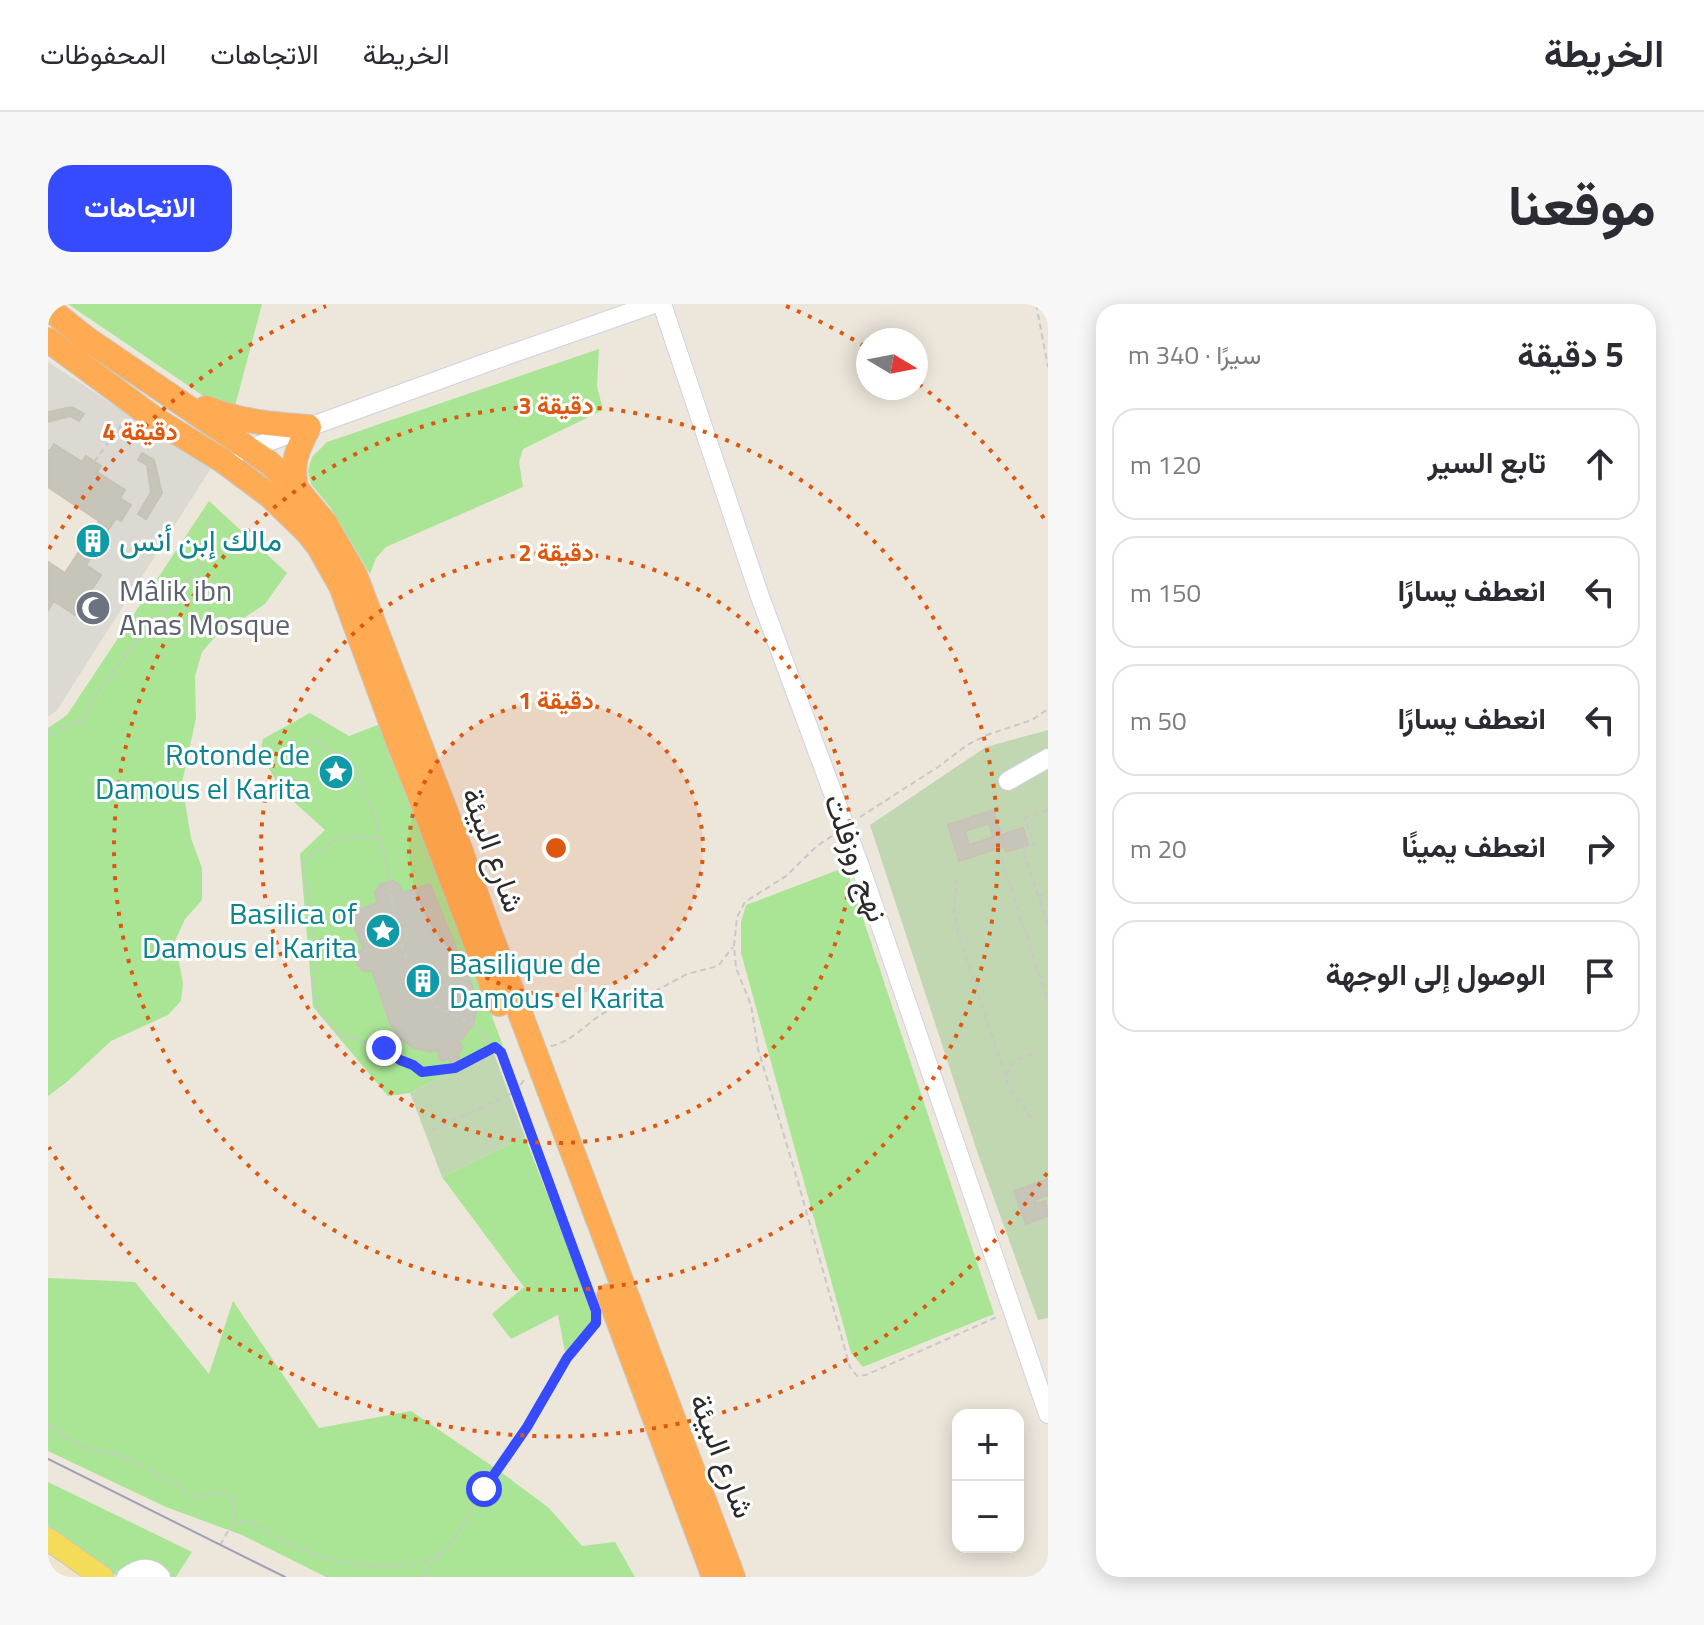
<!DOCTYPE html>
<html lang="ar">
<head>
<meta charset="utf-8">
<style>
  body { margin:0; font-family:"Titillium Web",Vazirmatn,sans-serif; background:#f7f7f7; color:#2b2b33; direction:rtl }
  .controls { position:absolute; right:24px; bottom:24px; display:grid; overflow:hidden; border-radius:16px; box-shadow:0 4px 20px #0003 }
  .controls button { width:72px; height:72px; display:grid; place-items:center; padding:0; border:0; border-bottom:2px solid #e1e1e2; background:#fff; color:#2b2b33; font:40px sans-serif }
  .compass { position:absolute; left:808px; top:24px; width:72px; height:72px; border-radius:50%; background:#fff; box-shadow:0 4px 20px #0003; rotate:100deg }
  .stop { position:absolute; width:24px; height:24px; margin:-18px; border:6px solid #364bfe; border-radius:50%; background:#fff }
  .stop.end { background:#364bfe; border-color:#fff; box-shadow:0 2px 8px #0008 }
  .list { margin:0; padding:0; list-style:none }
  h2 { display:flex; justify-content:space-between; align-items:center; height:104px; margin:0; padding:0 32px; font-size:34px }
  h2 small { font-size:26px; font-weight:400; color:#7c7c81 }
  .list li { display:grid; grid-template-columns:52px 1fr auto; gap:24px; align-items:center; box-sizing:border-box; height:112px; margin:0 16px 16px; padding:0 16px; border:2px solid #e1e1e2; border-radius:24px }
  .list b { display:block; font-size:30px; white-space:nowrap }
  .list em { font-size:26px; font-style:normal; color:#7c7c81 }
  .icon { flex:none; width:44px; height:44px; fill:none; stroke:currentColor; stroke-width:2; stroke-linecap:round; stroke-linejoin:round }
  .map { position:relative; flex:none; width:1000px; height:1273px; overflow:hidden; direction:ltr; border-radius:24px }
  header { display:flex; align-items:center; gap:48px; box-sizing:border-box; height:112px; padding:0 40px; background:#fff; border-bottom:2px solid #e1e1e2 }
  header strong { font-size:38px }
  nav { display:flex; gap:44px; margin-inline-start:auto; font-size:28px }
  .intro { display:flex; align-items:center; justify-content:space-between; box-sizing:border-box; height:192px; padding:0 48px }
  h1 { margin:0; font-size:56px }
  .button { padding:20px 36px; border-radius:24px; background:#364bfe; color:#fff; font-size:28px; font-weight:700 }
  main { display:flex; gap:48px; padding:0 48px }
  aside { flex:1; background:#fff; border-radius:24px; box-shadow:0 4px 20px #0003 }
  .map>svg:first-child { display:block }
</style>
</head>
<body>
<header>
<strong>الخريطة</strong>
<nav><a>الخريطة</a><a>الاتجاهات</a><a>المحفوظات</a></nav>
</header>
<div class="intro"><h1>موقعنا</h1><a class="button">الاتجاهات</a></div>
<main>
<aside>
<h2>5 دقيقة<small>سيرًا · 340 m</small></h2>
<ul class="list">
<li><svg class="icon" aria-label="ahead" viewBox="0 0 24 24"><path d="M12 20V5M6 11l6-6 6 6"/></svg><div><b>تابع السير</b></div><em>120 m</em></li>
<li><svg class="icon" aria-label="left" viewBox="0 0 24 24"><path d="M17 20v-9H6M10 6l-5 5 5 5"/></svg><div><b>انعطف يسارًا</b></div><em>150 m</em></li>
<li><svg class="icon" aria-label="left" viewBox="0 0 24 24"><path d="M17 20v-9H6M10 6l-5 5 5 5"/></svg><div><b>انعطف يسارًا</b></div><em>50 m</em></li>
<li><svg class="icon" aria-label="right" viewBox="0 0 24 24"><path d="M7 20v-9h11M14 6l5 5-5 5"/></svg><div><b>انعطف يمينًا</b></div><em>20 m</em></li>
<li><svg class="icon" aria-label="arrive" viewBox="0 0 24 24"><path d="M6 21V4h12l-3 4 3 4H6"/></svg><div><b>الوصول إلى الوجهة</b></div></li>
</ul>
</aside>
<div class="map">
<svg width="1000" height="1273" viewBox="0 0 1000 1273">
  <rect width="100%" height="100%" fill="#ece6db"/>
  <path fill="#eee5ca" d="M 0,1249 L 34,1273 L 0,1273 Z"/>
  <path fill="#aae596" d="M 20,0 L 214,0 L 186,106 L 157,93 Z
    M 551,45 L 549,82 L 555,106 L 475,145 L 471,158 L 475,183 L 338,243 L 328,254 L 322,270 L 282,203 L 263,180 L 260,167 L 264,153 L 279,138 Z
    M 161,197 L 239,269 L 217,300 L 168,332 L 154,348 L 147,372 L 148,414 L 134,479 L 143,534 L 154,564 L 154,596 L 137,615 L 127,637 L 135,680 L 133,697 L 120,711 L 63,737 L 20,777 L 0,792 L 0,424 L 19,411 Z
    M 262,409 L 301,432 L 335,419 L 455,742 L 362,789 L 340,792 L 265,703 L 252,550 L 277,526 L 234,487 L 212,449 L 215,435 Z
    M 798,563 L 946,1010 L 815,1063 L 803,1049 L 693,649 L 693,618 L 698,601 Z
    M 477,833 L 547,1013 L 518,1053 L 510,1011 L 463,1035 L 444,1010 L 476,983 L 394,873 Z
    M 0,974 L 87,978 L 161,1070 L 185,997 L 271,1124 L 363,1107 L 450,1166 L 501,1204 L 534,1242 L 567,1238 L 587,1273 L 278,1273 L 194,1231 L 118,1203 L 0,1147 Z
    M 0,1178 L 144,1248 L 128,1273 L 70,1273 L 0,1222 Z"/>
  <path fill="#c1d7b2" d="M 1000,426 L 1000,1014 L 990,1016 L 931,853 L 822,521 L 938,443 Z
    M 445,747 L 477,833 L 394,873 L 362,789 Z"/>
  <path fill="#dcd9d2" d="M 0,58 L 163,164 L 9,406 L 0,413 L 0,306 L 6,297 L 27,311 L 53,271 L 38,261 L 68,214 L 73,217 L 83,201 L 72,194 L 76,186 L 49,168 L 38,153 L 34,158 L 7,140 L 2,147 L 0,146 Z"/>
  <path fill="#c7c4ba" stroke="#c8c2b5" stroke-width="2" fill-rule="evenodd" d="M 24,103 L 36,110 L 31,117 L 22,112 L 0,118 L 0,108 Z
    M 6,140 L 34,158 L 38,152 L 53,162 L 49,168 L 77,186 L 72,194 L 83,201 L 73,217 L 68,214 L 38,261 L 53,271 L 27,311 L 6,297 L 0,306 L 0,258 L 17,269 L 51,217 L 0,183 L 0,146 L 2,147 Z
    M 94,149 L 106,156 L 114,189 L 98,215 L 90,210 L 103,188 L 99,161 L 90,156 Z
    M 945,506 L 957,542 L 911,557 L 900,521 ZM 941,519 L 945,533 L 921,541 L 917,527 Z
    M 975,524 L 980,541 L 958,548 L 953,531 Z
    M 346,577 L 351,581 L 355,589 L 382,580 L 426,687 L 429,704 L 425,721 L 414,735 L 410,737 L 415,743 L 410,750 L 412,756 L 408,760 L 405,760 L 400,754 L 396,757 L 391,755 L 390,748 L 393,745 L 383,748 L 366,744 L 351,734 L 342,719 L 324,667 L 315,667 L 309,660 L 309,650 L 315,644 L 301,610 L 329,599 L 327,588 L 333,580 Z
    M 1000,875 L 1000,893 L 999,891 L 987,896 L 988,900 L 997,897 L 1000,912 L 978,920 L 966,887 Z"/>
  <g fill="none" stroke-linecap="round" stroke-linejoin="round">
    <defs>
      <path id="minor" d="M 614,0 L 711,290 L 813,565 L 1000,1110
        M 195,147 L 443,57 L 606,0
        M 960,477 L 1000,454
        M 78,1273 C 90,1264 102,1261 113,1273"/>
      <path id="major" d="M 0,1235 L 54,1273"/>
      <path id="highway" d="M 0,4 L 39,35 L 220,158 L 248,184 L 277,219 L 307,271 L 412,545 L 443,632 L 685,1273
        M 0,36 L 107,115 L 175,157 L 222,192 L 259,228 L 271,243 L 293,282 L 351,440 L 372,492 L 451,700
        M 158,104 C 193,118 224,120 261,123 C 249,146 243,158 248,184
        M 561,992 L 666,1273"/>
    </defs>
    <use href="#minor" stroke="#d0d2e3" stroke-width="20"/>
    <use href="#major" stroke="#c8c8c8" stroke-width="24"/>
    <use href="#highway" stroke="#c8c8c8" stroke-width="26"/>
    <path stroke="#c8c8c8" stroke-width="2" stroke-dasharray="6 4" stroke-linecap="butt" d="M 988,0 L 1000,63
      M 46,158 L 76,117
      M 0,429 L 33,416 L 50,388 L 68,364 L 158,254 L 163,243 L 159,213
      M 259,439 C 270,433 281,445 289,451 L 299,450 L 303,460
      M 271,465 L 304,461 L 309,468 L 327,515 L 337,552 L 350,630 L 358,653 L 388,702 L 429,722 L 440,738 L 453,748 L 467,788 L 384,826
      M 1000,506 L 977,514 L 986,541 L 974,544 L 1000,621
      M 812,513 L 890,463 L 919,441 L 939,431 L 984,416 L 1000,405
      M 330,532 C 320,537 316,532 305,532 C 289,532 264,549 254,560 L 263,606 L 261,615 L 271,646 L 270,656 L 264,677 L 268,698 L 273,710 L 291,730 L 336,744 L 352,756 L 365,761 L 374,768 L 407,764 L 446,744
      M 784,532 L 769,542 L 738,572 L 697,598 L 689,613 L 686,642 L 688,664 L 703,701 L 710,745 L 750,878 L 802,1063 L 809,1072 L 818,1071 L 949,1013
      M 950,545 L 1000,697
      M 909,574 L 906,608 L 911,632 L 961,783 L 986,818
      M 990,592 L 1000,589
      M 503,742 C 522,738 535,723 551,712 C 564,703 576,701 589,690 L 600,691 L 639,670 L 670,662 L 685,643
      M 959,772 C 963,754 975,753 990,749
      M 476,776 L 467,788 L 542,990
      M 0,1121 L 21,1136 L 51,1147 L 79,1153 L 146,1192 L 179,1188 L 187,1197 L 187,1219
      M 172,1241 C 179,1230 183,1217 198,1218 C 210,1218 221,1229 231,1235 C 269,1256 327,1269 370,1259 C 378,1257 385,1253 393,1249
      M 373,1273 L 408,1232 L 436,1185 L 479,1123 L 519,1054 L 548,1019 L 548,1011"/>
    <use href="#minor" stroke="#fff" stroke-width="18"/>
    <use href="#major" stroke="#f4dc58" stroke-width="22"/>
    <use href="#highway" stroke="#ffab53" stroke-width="24"/>
    <path stroke="#9e9fb5" stroke-width="2" d="M 0,1155 L 237,1273"/>
  </g>
  <g fill="none" stroke-linecap="round" stroke-linejoin="round">
    <path stroke="#364bfe" stroke-width="10" d="M 336,744 L 352,756 L 365,761 L 374,768 L 407,764 L 447,743 L 453,748 L 548,1007 L 548,1019 L 519,1054 L 479,1123 L 436,1185"/>
  </g>
  <circle cx="508" cy="544" r="147" fill="#de570e" fill-opacity=".12"/>
  <g fill="none" stroke="#de570e" stroke-width="4" stroke-dasharray="4 8">
    <circle cx="508" cy="544" r="147"/>
    <circle cx="508" cy="544" r="295"/>
    <circle cx="508" cy="544" r="442"/>
    <path d="M999 869A589 589 0 0 1 1 843M1 245A589 589 0 0 1 278 2M738 2A589 589 0 0 1 816 42M871 80A589 589 0 0 1 999 219"/>
  </g>
  <defs>
    <symbol id="building-disc" viewBox="-11 -11 22 22"><circle r="9.5" fill="#0f9aa8" stroke="#fff"/><path d="M-4-6H4V6H1V3H-1V6H-4ZM-2.5-4.3h1.7v1.8h-1.7ZM.8-4.3h1.7v1.8H.8ZM-2.5-1h1.7V.8h-1.7ZM.8-1h1.7V.8H.8Z" fill="#fff"/></symbol>
    <symbol id="mosque-disc" viewBox="-11 -11 22 22"><circle r="9.5" fill="#6b7280" stroke="#fff"/><path d="M3.5-4.9A6 6 0 1 0 3.5 4.9A5 5 0 1 1 3.5-4.9Z" fill="#fff"/></symbol>
    <symbol id="sight-disc" viewBox="-11 -11 22 22"><circle r="9.5" fill="#0f9aa8" stroke="#fff"/><path d="M0-6L1.8-2.2L6-1.7L2.9 1.2L3.7 5.4L0 3.3L-3.7 5.4L-2.9 1.2L-6-1.7L-1.8-2.2Z" fill="#fff"/></symbol>
  </defs>
  <g fill-rule="evenodd">
    <use href="#building-disc" x="25" y="217" width="40" height="40"/>
    <use href="#mosque-disc" x="25" y="284" width="40" height="40"/>
    <use href="#sight-disc" x="268" y="448" width="40" height="40"/>
    <use href="#sight-disc" x="315" y="607" width="40" height="40"/>
    <use href="#building-disc" x="355" y="657" width="40" height="40"/>
  </g>
  <g text-anchor="middle" stroke-width="6" stroke-linejoin="round" paint-order="stroke">
    <g font-size="30" fill="#0d838f" stroke="#fff" text-anchor="start">
      <text x="71" y="247">مالك إبن أنس</text>
      <text x="262" y="461" text-anchor="end">Rotonde de<tspan x="262" dy="34">Damous el Karita</tspan></text>
      <text x="309" y="620" text-anchor="end">Basilica of<tspan x="309" dy="34">Damous el Karita</tspan></text>
      <text x="401" y="670">Basilique de<tspan x="401" dy="34">Damous el Karita</tspan></text>
    </g>
    <g font-size="30" fill="#5b616d" stroke="#fff" text-anchor="start">
      <text x="71" y="297">Mâlik ibn<tspan x="71" dy="34">Anas Mosque</tspan></text>
    </g>
    <g font-size="30" fill="#2a2a2a" stroke="#fff">
      <text transform="translate(445 546) rotate(70)" y="10">شارع البيئة</text>
      <text transform="translate(808 554) rotate(70)" y="10">نهج روزفلت</text>
      <text transform="translate(674 1152) rotate(69)" y="10">شارع البيئة</text>
    </g>
  </g>
  <circle cx="508" cy="544" r="12" fill="#de570e" stroke="#fff" stroke-width="4"/>
  <g font-size="24" text-anchor="middle" font-weight="bold" fill="#de570e" stroke="#fff" stroke-width="6" stroke-linejoin="round" paint-order="stroke">
    <text x="508" y="110">3 دقيقة</text>
    <text x="92" y="136">4 دقيقة</text>
    <text x="508" y="257">2 دقيقة</text>
    <text x="508" y="405">1 دقيقة</text>
  </g>
</svg>
<div class="controls">
<button>+</button>
<button>−</button>
</div>
<svg class="compass" viewBox="-18 -18 36 36"><path d="M0-13l5 13h-10z" fill="#e53935"/><path d="M0 13l5-13h-10z" fill="#7c7c81"/></svg>
<div class="stop" style="left:436px;top:1185px"></div>
<div class="stop end" style="left:336px;top:744px"></div>
</div>
</main>
</body>
</html>
